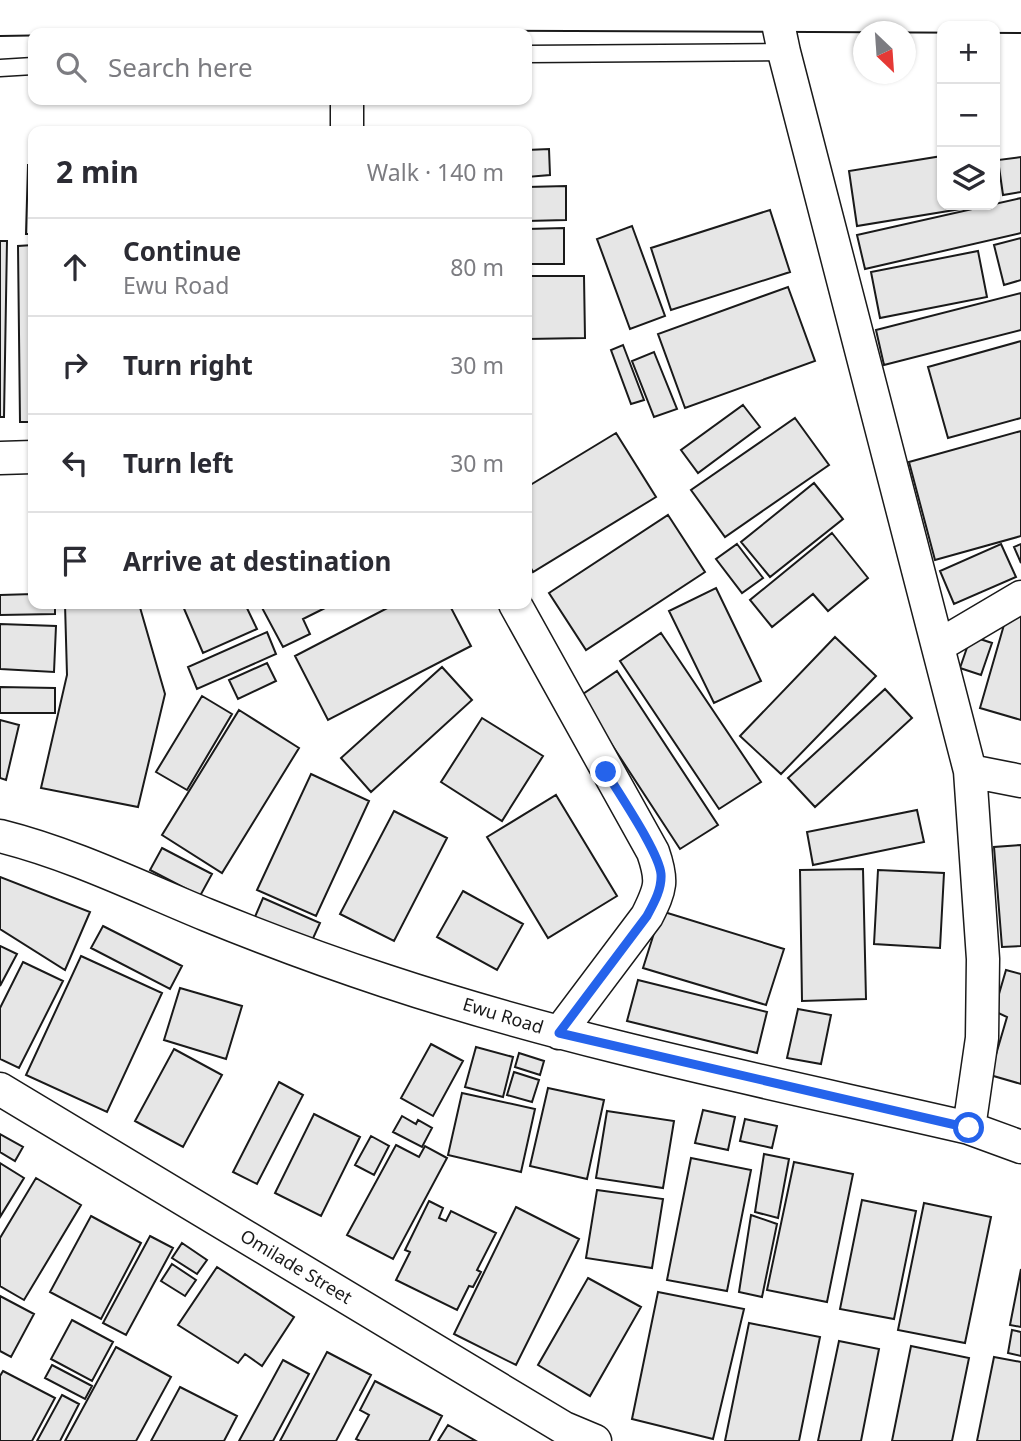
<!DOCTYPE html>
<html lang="en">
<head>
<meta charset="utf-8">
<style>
  body { margin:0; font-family:"Noto Sans",sans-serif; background:#f2f2f3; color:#2b2b33 }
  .controls { position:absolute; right:21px; top:21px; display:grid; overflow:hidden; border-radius:14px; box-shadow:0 2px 5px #0004 }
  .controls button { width:63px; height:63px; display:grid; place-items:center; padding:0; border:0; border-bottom:2px solid #e1e1e2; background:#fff; color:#2b2b33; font:35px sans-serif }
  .compass { position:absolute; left:853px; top:21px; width:63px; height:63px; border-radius:50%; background:#fff; box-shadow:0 2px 5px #0004; rotate:155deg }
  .stop { position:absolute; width:21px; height:21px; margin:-16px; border:5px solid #2563eb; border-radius:50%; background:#fff }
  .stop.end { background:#2563eb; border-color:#fff; box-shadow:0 2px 7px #0008 }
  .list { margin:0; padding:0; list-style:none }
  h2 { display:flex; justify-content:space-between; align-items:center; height:91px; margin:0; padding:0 28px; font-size:30px }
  h2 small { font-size:23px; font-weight:400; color:#7c7c81 }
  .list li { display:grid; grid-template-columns:46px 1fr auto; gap:21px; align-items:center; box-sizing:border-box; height:98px; padding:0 28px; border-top:2px solid #e1e1e2 }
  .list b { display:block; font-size:26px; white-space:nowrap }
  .list p { margin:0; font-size:23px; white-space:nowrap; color:#7c7c81 }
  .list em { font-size:23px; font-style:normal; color:#7c7c81 }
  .icon { flex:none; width:38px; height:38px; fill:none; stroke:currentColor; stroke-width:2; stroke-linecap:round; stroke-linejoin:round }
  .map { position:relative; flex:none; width:1021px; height:1441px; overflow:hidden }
  .search { position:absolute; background:#fff; box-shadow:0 2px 5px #0004; left:28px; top:28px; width:504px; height:77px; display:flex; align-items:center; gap:18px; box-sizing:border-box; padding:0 24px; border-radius:14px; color:#7c7c81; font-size:26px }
  .panel { position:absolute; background:#fff; box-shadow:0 2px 5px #0004; left:28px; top:126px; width:504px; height:483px; border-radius:14px }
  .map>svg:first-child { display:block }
</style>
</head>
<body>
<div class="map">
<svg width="1021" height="1441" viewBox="0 0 1021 1441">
  <rect width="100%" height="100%" fill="#fff"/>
  <path fill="#e6e6e6" stroke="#1a1a1a" stroke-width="2" d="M 549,149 L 550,175 L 527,177 L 527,150 Z
    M 942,156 L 942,205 L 985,205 L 857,226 L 849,171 Z
    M 1021,157 L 1021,192 L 1003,195 L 998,160 Z
    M 28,165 L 33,165 L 33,234 L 26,234 Z
    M 566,186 L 566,220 L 527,221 L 527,187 Z
    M 1021,198 L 1021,233 L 865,269 L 857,235 Z
    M 770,210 L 790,272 L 671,310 L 651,248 Z
    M 632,226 L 665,316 L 630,329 L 597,239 Z
    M 564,228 L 564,264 L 527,264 L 527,229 Z
    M 1021,238 L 1021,280 L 1004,285 L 994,245 Z
    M 0,241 L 7,241 L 4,417 L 0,417 Z
    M 33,245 L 33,422 L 20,422 L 18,246 Z
    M 978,251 L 987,297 L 880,318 L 871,272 Z
    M 527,276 L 584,276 L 585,338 L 527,339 Z
    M 788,287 L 815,361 L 685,408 L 658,334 Z
    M 1021,293 L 1021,330 L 884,365 L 876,330 Z
    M 1021,341 L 1021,418 L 948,438 L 928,367 Z
    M 623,345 L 644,400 L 631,404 L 611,350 Z
    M 654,352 L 677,409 L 654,417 L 632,361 Z
    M 743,405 L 760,427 L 698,473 L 681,450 Z
    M 795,418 L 829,465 L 725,537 L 691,490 Z
    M 1021,431 L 1021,536 L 935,560 L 909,462 Z
    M 616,433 L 656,497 L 533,572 L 527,561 L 527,487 Z
    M 814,483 L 843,519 L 770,577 L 741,542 Z
    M 668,515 L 705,572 L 586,650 L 549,593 Z
    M 832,533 L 868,578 L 828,611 L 813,594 L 772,627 L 750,600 Z
    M 737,544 L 763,578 L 742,593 L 716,559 Z
    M 1001,544 L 1016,577 L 954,604 L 940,571 Z
    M 1021,544 L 1021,563 L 1014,547 Z
    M 716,588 L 761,681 L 714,703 L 669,611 Z
    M 33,594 L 33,604 L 55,604 L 55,614 L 0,615 L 0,595 Z
    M 65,604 L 139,604 L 165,694 L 138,807 L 41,788 L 67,675 Z
    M 182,604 L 245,604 L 257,629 L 203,653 Z
    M 260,604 L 333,604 L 303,619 L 310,634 L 283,647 Z
    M 395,604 L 449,604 L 471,646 L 328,720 L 295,656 Z
    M 1008,611 L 1021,615 L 1021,720 L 980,708 Z
    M 0,624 L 56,626 L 54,672 L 0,669 Z
    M 267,632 L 276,654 L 197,689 L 188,667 Z
    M 661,633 L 761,782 L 719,809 L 620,661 Z
    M 971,636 L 992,643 L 981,675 L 960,668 Z
    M 835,637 L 876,676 L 781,774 L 740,736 Z
    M 267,663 L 276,681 L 238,699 L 229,680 Z
    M 442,667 L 472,700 L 371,792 L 341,758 Z
    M 617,671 L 718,825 L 680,849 L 580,696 Z
    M 0,687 L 55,688 L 55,713 L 0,713 Z
    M 885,689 L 912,718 L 815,807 L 788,778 Z
    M 202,696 L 232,714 L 187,790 L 156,772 Z
    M 239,710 L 299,748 L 222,873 L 162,835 Z
    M 482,718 L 543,756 L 502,821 L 441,782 Z
    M 0,720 L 19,725 L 6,780 L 0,778 Z
    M 311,774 L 369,801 L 316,916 L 257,890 Z
    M 556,795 L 617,896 L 548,938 L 487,837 Z
    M 917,810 L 924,842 L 813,865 L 807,832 Z
    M 394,811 L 447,838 L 394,941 L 340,914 Z
    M 1021,845 L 1021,946 L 1002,947 L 994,847 Z
    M 162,848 L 212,874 L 200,896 L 150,870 Z
    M 863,869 L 866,999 L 802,1001 L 800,870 Z
    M 878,870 L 944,873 L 940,948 L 874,944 Z
    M 0,877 L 90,912 L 65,970 L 0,929 Z
    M 463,891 L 523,924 L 497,970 L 437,937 Z
    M 263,898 L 320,923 L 310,945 L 254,919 Z
    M 661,911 L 784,949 L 766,1005 L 643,968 Z
    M 103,926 L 182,966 L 170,989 L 91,948 Z
    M 0,946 L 17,954 L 0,986 Z
    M 81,956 L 162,993 L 107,1112 L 26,1075 Z
    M 23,962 L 63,981 L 19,1068 L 0,1059 L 0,1008 Z
    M 1006,970 L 1021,974 L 1021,1084 L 990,1075 L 1007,1017 L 994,1011 Z
    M 638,980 L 767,1012 L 757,1053 L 627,1021 Z
    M 180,988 L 242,1006 L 226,1059 L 164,1040 Z
    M 798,1009 L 831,1015 L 821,1064 L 787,1058 Z
    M 431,1044 L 463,1061 L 433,1116 L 401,1098 Z
    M 476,1047 L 513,1057 L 503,1097 L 465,1087 Z
    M 174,1049 L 222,1075 L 183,1147 L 135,1121 Z
    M 519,1053 L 544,1061 L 540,1075 L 515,1067 Z
    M 514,1072 L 539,1080 L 532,1102 L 507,1095 Z
    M 279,1082 L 303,1095 L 257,1184 L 233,1172 Z
    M 548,1088 L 604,1100 L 587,1179 L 530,1166 Z
    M 462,1093 L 535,1109 L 521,1172 L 448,1155 Z
    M 703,1110 L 735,1117 L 728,1150 L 695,1143 Z
    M 607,1111 L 674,1121 L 663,1188 L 596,1178 Z
    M 314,1114 L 360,1137 L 321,1216 L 275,1193 Z
    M 402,1116 L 416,1124 L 418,1120 L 432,1128 L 422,1147 L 393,1132 Z
    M 745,1119 L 777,1126 L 772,1148 L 740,1141 Z
    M 0,1134 L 23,1147 L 15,1161 L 0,1152 Z
    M 371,1136 L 389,1146 L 374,1175 L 355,1165 Z
    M 396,1145 L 419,1157 L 425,1146 L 447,1158 L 393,1259 L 347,1235 Z
    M 764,1154 L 789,1159 L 778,1218 L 755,1212 Z
    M 691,1158 L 751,1170 L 727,1291 L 667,1280 Z
    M 794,1162 L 853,1174 L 827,1302 L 767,1290 Z
    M 0,1163 L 24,1178 L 0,1217 Z
    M 36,1178 L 81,1205 L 24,1300 L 0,1286 L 0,1238 Z
    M 597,1190 L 663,1199 L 652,1268 L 586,1258 Z
    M 862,1200 L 916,1211 L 894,1319 L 840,1309 Z
    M 429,1201 L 443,1208 L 439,1218 L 446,1221 L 451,1211 L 496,1233 L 477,1270 L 481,1272 L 473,1287 L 469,1286 L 457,1310 L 396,1280 L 410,1252 L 405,1250 Z
    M 924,1203 L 991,1217 L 965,1343 L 898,1330 Z
    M 516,1207 L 579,1239 L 516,1365 L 454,1334 Z
    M 751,1215 L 777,1224 L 762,1297 L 739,1292 Z
    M 91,1216 L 141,1243 L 101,1319 L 50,1292 Z
    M 150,1236 L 173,1248 L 126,1335 L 103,1323 Z
    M 182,1243 L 207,1260 L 197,1274 L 172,1258 Z
    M 172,1264 L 196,1280 L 185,1296 L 161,1281 Z
    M 217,1267 L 294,1317 L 262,1366 L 245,1354 L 238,1363 L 178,1325 Z
    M 1021,1269 L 1021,1327 L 1010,1325 Z
    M 588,1278 L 641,1307 L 590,1396 L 538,1365 Z
    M 658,1292 L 744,1309 L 713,1439 L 632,1419 Z
    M 0,1296 L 34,1314 L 11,1357 L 0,1351 Z
    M 72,1320 L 113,1342 L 92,1381 L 51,1359 Z
    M 749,1323 L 820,1337 L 799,1441 L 725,1441 Z
    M 1012,1330 L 1021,1332 L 1021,1356 L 1008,1353 Z
    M 839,1341 L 879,1349 L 861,1441 L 818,1441 Z
    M 911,1346 L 969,1358 L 952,1441 L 892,1441 Z
    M 116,1347 L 171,1377 L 136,1441 L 65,1441 Z
    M 327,1352 L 371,1375 L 336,1441 L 280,1441 Z
    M 994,1357 L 1021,1362 L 1021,1441 L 977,1441 Z
    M 283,1360 L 309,1374 L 273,1441 L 239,1441 Z
    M 52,1365 L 92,1386 L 85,1399 L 45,1378 Z
    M 3,1371 L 55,1398 L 32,1441 L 0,1441 L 0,1376 Z
    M 375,1381 L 442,1416 L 429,1441 L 360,1441 L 356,1439 L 369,1415 L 360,1410 Z
    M 180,1387 L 237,1416 L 224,1441 L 151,1441 Z
    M 62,1395 L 79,1404 L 60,1441 L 37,1441 Z
    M 448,1425 L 476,1441 L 438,1441 Z"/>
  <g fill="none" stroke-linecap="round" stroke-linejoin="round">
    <defs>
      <path id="lane" d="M 527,54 L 784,52
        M 0,68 L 33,66"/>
      <path id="street" d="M 776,14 L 784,52 L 970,771 L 983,959 L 982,1038 L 969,1128
        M 347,100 L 347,131
        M 0,458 L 33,457
        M 515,604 L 653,852 C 663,881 661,888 647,916 L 559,1033
        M 938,646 L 1021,597
        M 970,771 L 1021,781
        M 0,836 C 72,854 139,887 207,915 C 266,939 325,961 386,981 C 576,1044 774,1083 969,1128 L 1021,1147
        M 0,1089 L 564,1428 L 595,1441"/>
      <path id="secondary" d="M 0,16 L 356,10 L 1021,13"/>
    </defs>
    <use href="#lane" stroke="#1a1a1a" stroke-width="19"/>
    <use href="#street" stroke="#1a1a1a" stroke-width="35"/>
    <use href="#secondary" stroke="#1a1a1a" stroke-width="42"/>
    <use href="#lane" stroke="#fff" stroke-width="16"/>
    <use href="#street" stroke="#fff" stroke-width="32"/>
    <use href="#secondary" stroke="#fff" stroke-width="38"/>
  </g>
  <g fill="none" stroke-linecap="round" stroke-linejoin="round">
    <path stroke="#2563eb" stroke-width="9" d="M 606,772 C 619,794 659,852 661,874 C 662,889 654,903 647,916 L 559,1033 L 969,1128"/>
  </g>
  <g text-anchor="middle" stroke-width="5" stroke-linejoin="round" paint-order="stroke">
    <g font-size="18" fill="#1a1a1a" stroke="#fff">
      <text transform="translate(503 1016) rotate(17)" y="6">Ewu Road</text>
      <text transform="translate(296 1267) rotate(31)" y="6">Omilade Street</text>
    </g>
  </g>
</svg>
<div class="controls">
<button>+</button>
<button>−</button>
<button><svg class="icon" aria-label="layers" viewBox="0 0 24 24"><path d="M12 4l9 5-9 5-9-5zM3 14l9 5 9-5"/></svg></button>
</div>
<svg class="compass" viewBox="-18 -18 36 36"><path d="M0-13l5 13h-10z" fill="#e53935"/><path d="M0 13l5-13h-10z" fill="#7c7c81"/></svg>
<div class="stop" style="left:969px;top:1128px"></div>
<div class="stop end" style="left:606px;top:772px"></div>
<div class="search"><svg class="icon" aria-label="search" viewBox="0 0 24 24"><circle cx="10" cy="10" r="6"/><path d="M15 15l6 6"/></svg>Search here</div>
<section class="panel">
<h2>2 min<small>Walk · 140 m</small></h2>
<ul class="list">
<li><svg class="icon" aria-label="ahead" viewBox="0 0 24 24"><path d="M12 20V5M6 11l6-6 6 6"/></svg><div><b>Continue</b><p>Ewu Road</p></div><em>80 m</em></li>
<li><svg class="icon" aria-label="right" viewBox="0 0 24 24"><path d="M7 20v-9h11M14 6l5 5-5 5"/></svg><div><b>Turn right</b></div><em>30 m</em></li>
<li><svg class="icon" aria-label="left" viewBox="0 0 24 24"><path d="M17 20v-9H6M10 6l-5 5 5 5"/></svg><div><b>Turn left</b></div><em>30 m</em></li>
<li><svg class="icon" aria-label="arrive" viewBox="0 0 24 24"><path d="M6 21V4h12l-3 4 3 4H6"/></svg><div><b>Arrive at destination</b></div></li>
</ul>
</section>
</div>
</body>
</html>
